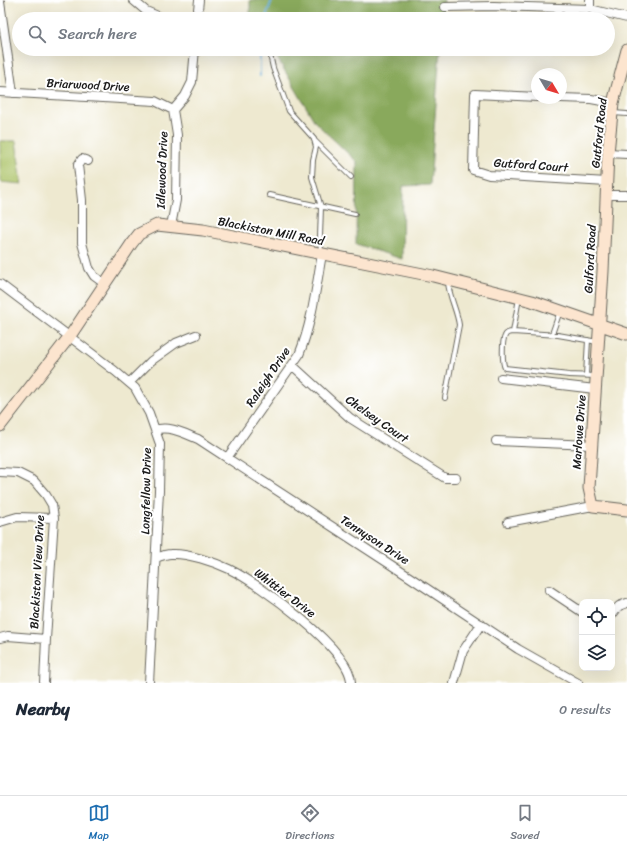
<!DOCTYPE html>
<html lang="en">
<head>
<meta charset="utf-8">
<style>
  body { margin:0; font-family:Sriracha,sans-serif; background:#f2f2f3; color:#1f2937 }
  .controls { position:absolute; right:12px; bottom:12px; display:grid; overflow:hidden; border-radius:8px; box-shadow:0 4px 16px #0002 }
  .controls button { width:36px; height:36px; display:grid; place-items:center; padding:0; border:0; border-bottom:1px solid #e0e1e3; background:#fff; color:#1f2937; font:20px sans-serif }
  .compass { position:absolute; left:531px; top:68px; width:36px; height:36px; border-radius:50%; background:#fff; box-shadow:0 4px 16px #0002; rotate:128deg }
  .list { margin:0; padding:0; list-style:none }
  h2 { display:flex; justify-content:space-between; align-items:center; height:52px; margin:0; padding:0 16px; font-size:17px }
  h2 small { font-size:13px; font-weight:400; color:#747a83 }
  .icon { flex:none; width:22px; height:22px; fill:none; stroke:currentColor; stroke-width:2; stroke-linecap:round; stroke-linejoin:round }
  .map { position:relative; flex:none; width:627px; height:683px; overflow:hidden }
  .search { position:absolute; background:#fff; box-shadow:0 4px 16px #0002; left:12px; right:12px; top:12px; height:44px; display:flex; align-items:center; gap:10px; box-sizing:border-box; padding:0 14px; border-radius:22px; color:#747a83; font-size:15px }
  .sheet { height:112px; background:#fff }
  nav { display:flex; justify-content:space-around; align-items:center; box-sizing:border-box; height:56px; border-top:1px solid #e0e1e3; background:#fff; font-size:11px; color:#747a83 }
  nav a { display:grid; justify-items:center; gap:2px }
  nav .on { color:#1f6fb2 }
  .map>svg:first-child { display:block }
</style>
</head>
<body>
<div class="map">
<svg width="627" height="683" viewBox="0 0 627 683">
  <rect width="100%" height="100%" fill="#fff"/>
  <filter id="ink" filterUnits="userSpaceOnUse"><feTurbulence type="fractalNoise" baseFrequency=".025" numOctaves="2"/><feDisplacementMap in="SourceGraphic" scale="8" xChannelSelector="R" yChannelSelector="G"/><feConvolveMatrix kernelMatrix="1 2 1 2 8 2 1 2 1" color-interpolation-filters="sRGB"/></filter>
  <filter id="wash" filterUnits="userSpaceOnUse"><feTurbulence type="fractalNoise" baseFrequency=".012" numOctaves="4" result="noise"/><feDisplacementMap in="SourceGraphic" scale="16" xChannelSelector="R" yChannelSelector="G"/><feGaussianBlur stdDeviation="0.9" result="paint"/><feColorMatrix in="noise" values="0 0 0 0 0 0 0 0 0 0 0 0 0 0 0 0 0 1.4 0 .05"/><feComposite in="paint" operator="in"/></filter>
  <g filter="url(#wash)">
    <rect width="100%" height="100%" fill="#eee9d0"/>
    <path fill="#acc367" stroke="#647042" d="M 0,141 L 16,141 L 22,184 L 0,182 Z"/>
    <path fill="#89a95c" stroke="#52623c" d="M 250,0 L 444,0 L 443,19 L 254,19 L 250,13 Z
      M 272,49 L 440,49 L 430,185 L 403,186 L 402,259 L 356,244 L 357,162 L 315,122 Z"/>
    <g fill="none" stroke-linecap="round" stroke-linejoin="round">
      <path stroke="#64aedc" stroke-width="2" d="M 265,19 L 272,0
        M 260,49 L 260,76"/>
    </g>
  </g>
  <g filter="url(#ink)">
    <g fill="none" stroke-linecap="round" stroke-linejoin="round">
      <defs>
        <path id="lane" d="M 271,59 L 273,68 L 289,111 L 314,139 L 316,147 L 313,160 L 312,177 L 321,207 L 320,237 L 321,252
          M 613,113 L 627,114
          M 314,140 L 351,177
          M 269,195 L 355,214
          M 513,332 L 519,298
          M 552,334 L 560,311
          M 586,375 L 588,340
          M 596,376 L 569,375 L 505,368 C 502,363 502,341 505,336 C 506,333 509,332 513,332 L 558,335 L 598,342
          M 445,398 L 459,325 C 457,310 449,297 448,282"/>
        <path id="street" d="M 133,0 L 146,11 L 165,19
          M 0,2 L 13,93
          M 445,7 L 494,6 L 590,9 L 627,18
          M 590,9 L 590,0
          M 197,19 L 199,0
          M 0,92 L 155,101 L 173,110
          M 537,97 L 475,94 L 473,170 L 489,175 L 607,182
          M 561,98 L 591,99 L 613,103
          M 608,153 L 627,154
          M 88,161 L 82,159 L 78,165 L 82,200 L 82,243 L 89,268 L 94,276 L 105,284
          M 607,195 L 627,195
          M 171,226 L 176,200 L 177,135 L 173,110 L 185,96 L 192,82 L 195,49
          M 0,284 L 115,371 L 135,388 L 149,413 L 160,444 L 159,491 L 149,683
          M 292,365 L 350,418 L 445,478 L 456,478
          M 501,378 L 595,389
          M 129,383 L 151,361 L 176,343 L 196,335
          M 155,430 C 169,425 185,434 198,439 L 408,576 L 518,649 L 578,683
          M 496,441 L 591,445
          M 227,458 L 299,355 C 312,323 316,288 322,254
          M 0,472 L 18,473 L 34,481 L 46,495 L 52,505 L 54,518 L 46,639 L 44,683
          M 0,522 L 17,517 L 54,518
          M 508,522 L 593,506
          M 156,558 C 161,556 166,554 171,554 C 188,553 214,562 229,569 C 258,583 352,650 351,683
          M 549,590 L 582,612
          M 612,615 L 619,606 L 627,603
          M 0,638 L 8,636 L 46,639
          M 454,683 L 463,651 L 481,624"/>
        <path id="secondary" d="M 627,50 L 613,103 L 608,153 L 603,271 L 589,488 L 593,506 L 627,510
          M 0,426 L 70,336 L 132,243 L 139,234 L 157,225 L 203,230 L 433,276 L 532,301 L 627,334"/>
      </defs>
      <use href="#lane" stroke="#66645b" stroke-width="6"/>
      <use href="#street" stroke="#66645b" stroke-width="10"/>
      <use href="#secondary" stroke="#66645b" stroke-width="13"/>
      <use href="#lane" stroke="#fff" stroke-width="4"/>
      <use href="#street" stroke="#fff" stroke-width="8"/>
      <use href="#secondary" stroke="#fce5cf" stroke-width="11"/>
    </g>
  </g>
  <g text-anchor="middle" stroke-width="4" stroke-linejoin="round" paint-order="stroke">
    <g font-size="12" fill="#1c1c1c" stroke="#fff">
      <text transform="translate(88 85) rotate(3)" y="4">Briarwood Drive</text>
      <text transform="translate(599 133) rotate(-84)" y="4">Gutford Road</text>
      <text transform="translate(531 165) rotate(4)" y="4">Gutford Court</text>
      <text transform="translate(162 170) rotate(-88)" y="4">Idlewood Drive</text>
      <text transform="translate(271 231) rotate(11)" y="4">Blackiston Mill Road</text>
      <text transform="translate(590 259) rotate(-87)" y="4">Gulford Road</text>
      <text transform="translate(268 377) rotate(-56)" y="4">Raleigh Drive</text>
      <text transform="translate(377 419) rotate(35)" y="4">Chelsey Court</text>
      <text transform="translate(579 432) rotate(-86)" y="4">Marlowe Drive</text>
      <text transform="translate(146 491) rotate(-89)" y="4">Longfellow Drive</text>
      <text transform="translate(375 540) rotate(33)" y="4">Tennyson Drive</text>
      <text transform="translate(37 572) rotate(-87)" y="4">Blackiston View Drive</text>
      <text transform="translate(285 593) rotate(37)" y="4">Whittier Drive</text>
    </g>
  </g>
</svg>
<div class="controls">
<button><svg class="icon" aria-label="locate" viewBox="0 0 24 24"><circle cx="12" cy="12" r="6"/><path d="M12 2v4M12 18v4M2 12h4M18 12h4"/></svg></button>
<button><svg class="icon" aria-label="layers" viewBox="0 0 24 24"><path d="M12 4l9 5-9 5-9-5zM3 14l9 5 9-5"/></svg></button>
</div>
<svg class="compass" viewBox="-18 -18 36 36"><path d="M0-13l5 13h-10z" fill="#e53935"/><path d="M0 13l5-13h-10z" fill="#747a83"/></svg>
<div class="search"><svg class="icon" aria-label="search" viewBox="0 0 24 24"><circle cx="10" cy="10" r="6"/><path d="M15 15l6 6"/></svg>Search here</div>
</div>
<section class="sheet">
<h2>Nearby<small>0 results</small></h2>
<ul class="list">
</ul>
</section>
<nav>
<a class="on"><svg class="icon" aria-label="map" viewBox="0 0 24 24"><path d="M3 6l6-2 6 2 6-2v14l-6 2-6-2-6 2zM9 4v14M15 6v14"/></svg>Map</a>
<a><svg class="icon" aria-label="directions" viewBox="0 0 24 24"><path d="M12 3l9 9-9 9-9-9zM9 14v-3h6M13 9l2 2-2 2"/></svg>Directions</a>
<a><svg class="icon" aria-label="saved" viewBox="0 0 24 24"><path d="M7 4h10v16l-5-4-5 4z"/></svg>Saved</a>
</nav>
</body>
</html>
